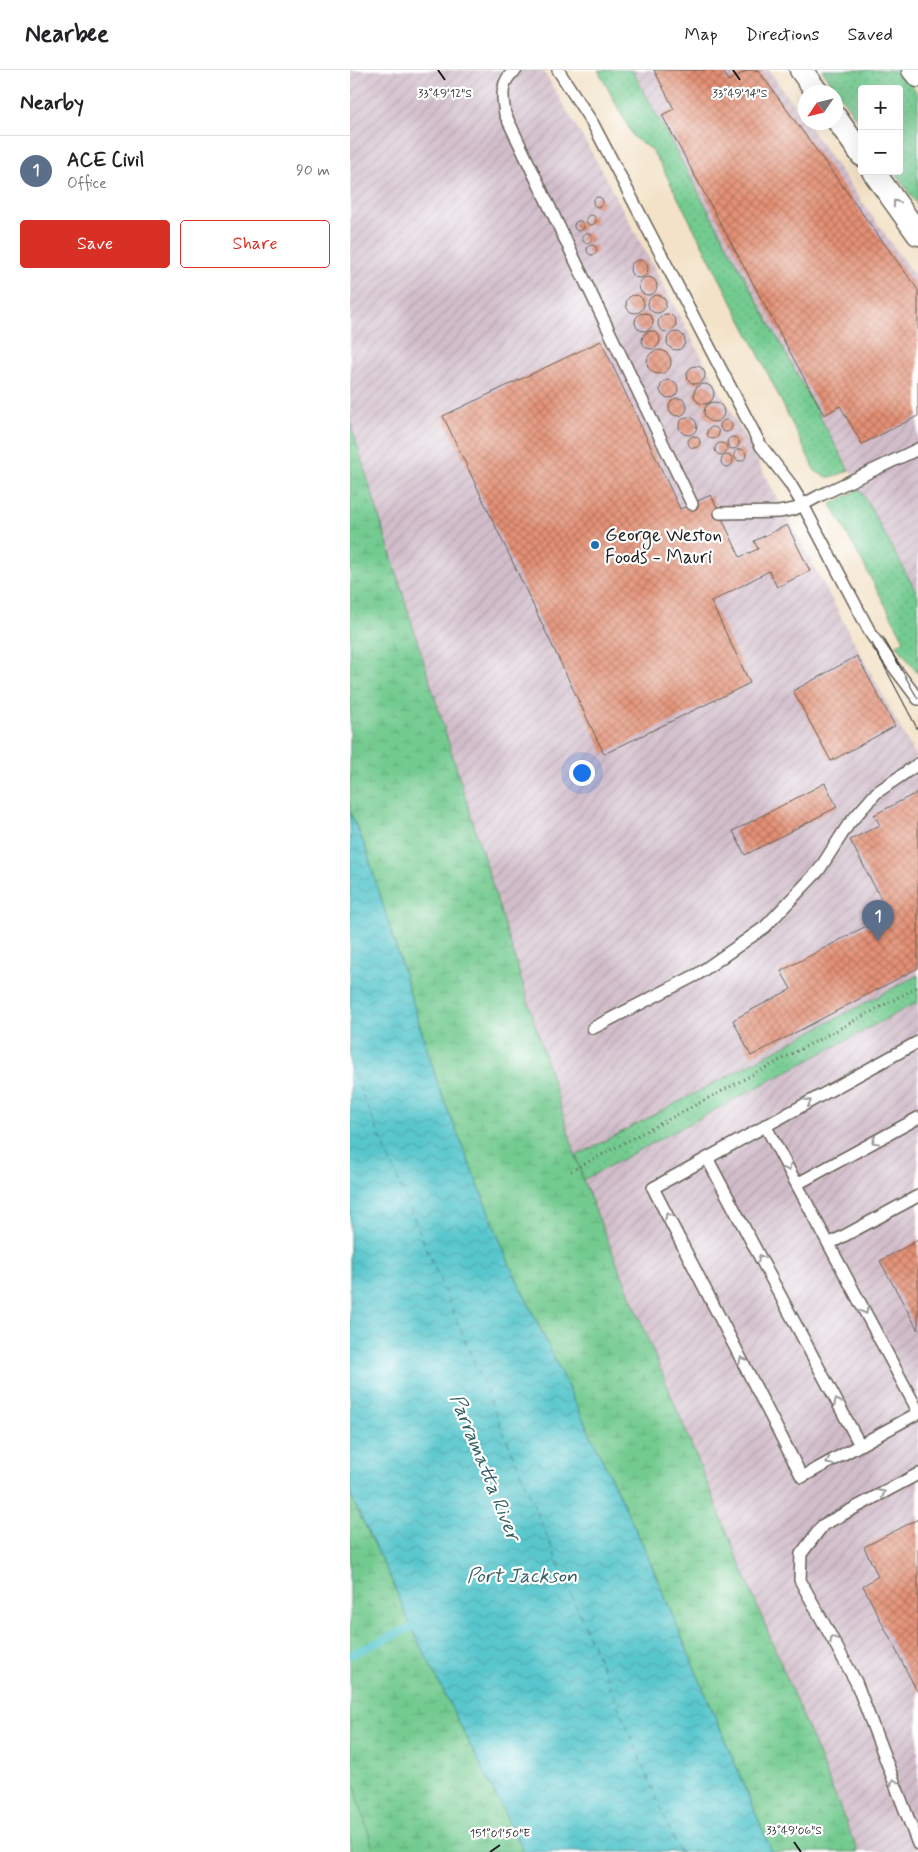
<!DOCTYPE html>
<html lang="en">
<head>
<meta charset="utf-8">
<style>
  body { margin:0; font-family:Mynerve,sans-serif; background:#f2f2f2; color:#202124 }
  .controls { position:absolute; right:15px; top:15px; display:grid; overflow:hidden; border-radius:5px; box-shadow:0 5px 20px #0002 }
  .controls button { width:45px; height:45px; display:grid; place-items:center; padding:0; border:0; border-bottom:1px solid #e0e0e0; background:#fff; color:#202124; font:25px sans-serif }
  .compass { position:absolute; left:448px; top:15px; width:45px; height:45px; border-radius:50%; background:#fff; box-shadow:0 5px 20px #0002; rotate:235deg }
  .you { position:absolute; left:231px; top:702px; width:18px; height:18px; margin:-12px; border:4px solid #fff; border-radius:50%; background:#1a73e8; box-shadow:0 0 0 8px #1a73e833 }
  .badge { display:grid; place-items:center; width:32px; height:32px; border-radius:50%; background:#d93025; color:#fff; font-size:16px; font-weight:700 }
  .pin { position:absolute; translate:-50% -41px; filter:drop-shadow(0 1px 2px #0008) }
  .pin::after { content:''; position:absolute; top:26px; width:18px; height:15px; background:inherit; clip-path:polygon(0 0,100% 0,50% 100%) }
  .list { margin:0; padding:0; list-style:none }
  h2 { display:flex; justify-content:space-between; align-items:center; height:65px; margin:0; padding:0 20px; font-size:21px }
  h2 small { font-size:16px; font-weight:400; color:#757577 }
  .list li { display:grid; grid-template-columns:32px 1fr auto; gap:15px; align-items:center; box-sizing:border-box; height:70px; padding:0 20px; border-top:1px solid #e0e0e0 }
  .list b { display:block; font-size:19px; white-space:nowrap }
  .list p { margin:0; font-size:16px; white-space:nowrap; color:#757577 }
  .list em { font-size:16px; font-style:normal; color:#757577 }
  .actions { display:flex; gap:10px; padding:15px 20px }
  .actions a { flex:1; padding:11px 0; border:1px solid #d93025; border-radius:5px; text-align:center; font-size:18px; color:#d93025 }
  .actions .main { background:#d93025; color:#fff }
  .map { position:relative; flex:none; width:568px; height:1782px; overflow:hidden }
  header { display:flex; align-items:center; gap:30px; box-sizing:border-box; height:70px; padding:0 25px; background:#fff; border-bottom:1px solid #e0e0e0 }
  header strong { font-size:24px }
  nav { display:flex; gap:28px; margin-inline-start:auto; font-size:18px }
  main { display:flex }
  aside { flex:1; background:#fff }
  .map>svg:first-child { display:block }
</style>
</head>
<body>
<header>
<strong>Nearbee</strong>
<nav><a>Map</a><a>Directions</a><a>Saved</a></nav>
</header>
<main>
<aside>
<h2>Nearby<small></small></h2>
<ul class="list">
<li><span class="badge" style="background:#5c6f8a">1</span><div><b>ACE Civil</b><p>Office</p></div><em>90 m</em></li>
</ul>
<div class="actions"><a class="main">Save</a><a>Share</a></div>
</aside>
<div class="map">
<svg width="568" height="1782" viewBox="0 0 568 1782">
  <defs>
    <pattern id="industrial-furrows" width="10" height="10" patternUnits="userSpaceOnUse" patternTransform="scale(1.25)"><rect width="10" height="10" fill="#d1bdca"/><path d="M-1 1l2-2M0 10L10 0M9 11l2-2" fill="none" stroke="#b3a2ad"/></pattern>
    <pattern id="grass-dots" width="8" height="8" patternUnits="userSpaceOnUse" patternTransform="scale(1.25)"><rect width="8" height="8" fill="#73cb90"/><path d="M2 2h.1M6 6h.1" fill="none" stroke="#63ae7c" stroke-width="1.8" stroke-linecap="round"/></pattern>
    <pattern id="wetland-marsh" width="20" height="14" patternUnits="userSpaceOnUse" patternTransform="scale(1.25)"><rect width="20" height="14" fill="#73cb90"/><path d="M1 5h8M5 5V1M11 12h8M15 12V8" fill="none" stroke="#63ae7c"/></pattern>
    <pattern id="water-waves" width="16" height="10" patternUnits="userSpaceOnUse" patternTransform="scale(1.25)"><rect width="16" height="10" fill="#59c7cd"/><path d="M0 5q4-4 8 0t8 0" fill="none" stroke="#4daaaf"/></pattern>
    <pattern id="building-cross-hatch" width="8" height="8" patternUnits="userSpaceOnUse" patternTransform="scale(1.25)"><rect width="8" height="8" fill="#e49075"/><path d="M0 0l8 8M0 8l8-8" fill="none" stroke="#b8755f"/></pattern>
  </defs>
  <rect width="100%" height="100%" fill="#fff"/>
  <filter id="ink" filterUnits="userSpaceOnUse"><feTurbulence type="fractalNoise" baseFrequency=".02" numOctaves="2"/><feDisplacementMap in="SourceGraphic" scale="10" xChannelSelector="R" yChannelSelector="G"/><feConvolveMatrix kernelMatrix="1 2 1 2 8 2 1 2 1" color-interpolation-filters="sRGB"/></filter>
  <filter id="wash" filterUnits="userSpaceOnUse"><feTurbulence type="fractalNoise" baseFrequency=".0096" numOctaves="4" result="noise"/><feDisplacementMap in="SourceGraphic" scale="20" xChannelSelector="R" yChannelSelector="G"/><feGaussianBlur stdDeviation="1.12" result="paint"/><feColorMatrix in="noise" values="0 0 0 0 0 0 0 0 0 0 0 0 0 0 0 0 0 1.4 0 .05"/><feComposite in="paint" operator="in"/></filter>
  <g filter="url(#wash)">
    <rect width="100%" height="100%" fill="#f3e2c7"/>
    <path fill="url(#industrial-furrows)" d="M 0,0 L 193,0 L 250,97 L 568,691 L 568,905 L 226,1086 L 0,352 Z
      M 282,0 L 419,0 L 568,211 L 568,525 Z
      M 568,932 L 568,1782 L 508,1782 L 233,1110 Z"/>
    <path fill="url(#grass-dots)" stroke="#487456" d="M 248,0 L 282,0 L 499,400 C 484,407 480,411 465,401 L 403,273 L 312,97 L 301,79 L 284,68 Z
      M 472,0 L 551,0 L 568,24 L 568,136 L 544,101 L 549,101 L 549,19 L 512,19 L 512,56 Z
      M 510,419 L 568,525 L 568,604 L 547,575 L 554,570 L 481,434 Z
      M 568,905 L 568,932 L 233,1110 L 226,1086 Z"/>
    <path fill="url(#wetland-marsh)" stroke="#487456" d="M 0,352 L 233,1110 L 508,1782 L 422,1782 L 293,1475 L 159,1193 L 88,1015 L 15,776 L 0,742 Z
      M 0,1420 L 4,1433 L 174,1782 L 0,1782 Z"/>
    <path fill="#73cb90" stroke="#487456" d="M 0,1700 L 24,1782 L 0,1782 Z"/>
    <path fill="url(#water-waves)" stroke="#3a7274" d="M 0,742 L 15,776 L 88,1015 L 159,1193 L 293,1475 L 422,1782 L 174,1782 L 61,1557 L 42,1511 L 4,1433 L 0,1420 Z"/>
    <g fill="none" stroke-linecap="round" stroke-linejoin="round">
      <path stroke="#59c7cd" stroke-width="8" d="M 0,1585 L 69,1554"/>
      <path stroke="#346063" stroke-width="1" stroke-dasharray="6 5" stroke-linecap="butt" d="M 0,995 L 329,1782"/>
    </g>
    <g id="blocks">
      <path fill="url(#building-cross-hatch)" d="M 304,0 L 373,0 L 378,11 L 398,0 L 408,0 L 568,220 L 568,346 L 512,374 L 490,336 L 474,345 L 312,45 L 324,39 Z
        M243 132a5 5 0 1 1 10 0a5 5 0 1 1-10 0Z
        M236 150a5 5 0 1 1 10 0a5 5 0 1 1-10 0Z
        M224 156a5 5 0 1 1 10 0a5 5 0 1 1-10 0Z
        M232 168a5 5 0 1 1 10 0a5 5 0 1 1-10 0Z
        M237 180a5 5 0 1 1 10 0a5 5 0 1 1-10 0Z
        M280 199a9 9 0 1 1 18 0a9 9 0 1 1-18 0Z
        M289 216a9 9 0 1 1 18 0a9 9 0 1 1-18 0Z
        M298 234a9 9 0 1 1 18 0a9 9 0 1 1-18 0Z
        M276 234a9 9 0 1 1 18 0a9 9 0 1 1-18 0Z
        M285 252a9 9 0 1 1 18 0a9 9 0 1 1-18 0Z
        M308 253a9 9 0 1 1 18 0a9 9 0 1 1-18 0Z
        M292 270a9 9 0 1 1 18 0a9 9 0 1 1-18 0Z
        M317 271a9 9 0 1 1 18 0a9 9 0 1 1-18 0Z
        M 251,271 L 330,439 L 361,425 L 390,487 L 408,479 L 404,471 L 437,455 L 460,501 L 427,517 L 419,501 L 361,532 L 400,613 L 254,684 L 93,346 Z
        M297 292a12 12 0 1 1 24 0a12 12 0 1 1-24 0Z
        M337 305a9 9 0 1 1 18 0a9 9 0 1 1-18 0Z
        M310 319a9 9 0 1 1 18 0a9 9 0 1 1-18 0Z
        M344 324a10 10 0 1 1 20 0a10 10 0 1 1-20 0Z
        M319 337a9 9 0 1 1 18 0a9 9 0 1 1-18 0Z
        M354 342a10 10 0 1 1 20 0a10 10 0 1 1-20 0Z
        M329 356a9 9 0 1 1 18 0a9 9 0 1 1-18 0Z
        M370 356a6 6 0 1 1 12 0a6 6 0 1 1-12 0Z
        M357 363a6 6 0 1 1 12 0a6 6 0 1 1-12 0Z
        M338 372a6 6 0 1 1 12 0a6 6 0 1 1-12 0Z
        M377 373a6 6 0 1 1 12 0a6 6 0 1 1-12 0Z
        M365 379a6 6 0 1 1 12 0a6 6 0 1 1-12 0Z
        M384 385a6 6 0 1 1 12 0a6 6 0 1 1-12 0Z
        M371 391a6 6 0 1 1 12 0a6 6 0 1 1-12 0Z
        M 507,586 L 545,656 L 481,691 L 443,621 Z
        M 475,713 L 487,737 L 395,785 L 383,761 Z
        M 568,722 L 568,898 L 401,986 L 383,950 L 441,919 L 431,901 L 539,844 L 500,770 L 530,755 L 524,745 Z
        M 568,1170 L 568,1260 L 530,1191 Z
        M 568,1449 L 568,1623 L 513,1516 L 528,1506 L 514,1477 Z"/>
    </g>
  </g>
  <g filter="url(#ink)">
    <use href="#blocks" fill-opacity="0" stroke="#676158" stroke-width="1"/>
    <g fill="none" stroke-linecap="round" stroke-linejoin="round">
      <defs>
        <path id="lane" d="M 166,0 C 150,10 152,27 155,44 L 342,434
          M 208,0 L 243,54 L 411,376 L 439,412 L 453,435 L 521,564 L 543,596 L 568,629
          M 370,443 L 429,442 L 445,439 L 469,426 L 568,379
          M 243,958 L 348,904 L 415,857 L 469,800 L 498,755 L 526,723 L 568,694
          M 568,972 L 303,1118 L 452,1407 L 568,1343
          M 415,1055 L 568,1341
          M 357,1088 L 510,1375
          M 447,1114 L 568,1048
          M 479,1174 L 568,1126
          M 568,1404 L 473,1455 L 451,1484 L 450,1510 L 506,1612 L 568,1774"/>
        <path id="street" d="M 451,0 L 467,22
          M 563,0 L 568,6
          M 486,48 L 512,85
          M 523,101 L 568,164"/>
      </defs>
      <use href="#lane" stroke="#676158" stroke-width="14"/>
      <use href="#street" stroke="#676158" stroke-width="25"/>
      <path stroke="#676158" stroke-width="3" stroke-dasharray="1 4" stroke-linecap="butt" d="M 221,1101 L 568,917"/>
      <use href="#lane" stroke="#fff" stroke-width="11"/>
      <use href="#street" stroke="#fff" stroke-width="22"/>
      <path stroke="#1c1c1c" stroke-width="1" d="M 533,567 L 568,629
        M 522,573 L 568,660"/>
    </g>
    <defs><path id="oneway-chevron" d="M-2-3.5L2.5 0L-2 3.5" fill="none" stroke-width="1.6" stroke-linecap="round" stroke-linejoin="round" transform="scale(1.25)"/></defs>
    <g stroke="#999">
      <use href="#oneway-chevron" transform="translate(546 133) rotate(-125)"/>
      <use href="#oneway-chevron" transform="translate(458 1032) rotate(-29)"/>
      <use href="#oneway-chevron" transform="translate(525 1071) rotate(151)"/>
      <use href="#oneway-chevron" transform="translate(438 1098) rotate(62)"/>
      <use href="#oneway-chevron" transform="translate(318 1146) rotate(-117)"/>
      <use href="#oneway-chevron" transform="translate(411 1188) rotate(-118)"/>
      <use href="#oneway-chevron" transform="translate(515 1241) rotate(62)"/>
      <use href="#oneway-chevron" transform="translate(392 1290) rotate(-117)"/>
      <use href="#oneway-chevron" transform="translate(487 1332) rotate(-118)"/>
      <use href="#oneway-chevron" transform="translate(479 1392) rotate(151)"/>
      <use href="#oneway-chevron" transform="translate(532 1423) rotate(-28)"/>
      <use href="#oneway-chevron" transform="translate(483 1569) rotate(-119)"/>
      <use href="#oneway-chevron" transform="translate(544 1712) rotate(-111)"/>
    </g>
  </g>
  <path fill="none" stroke="#1c1c1c" stroke-width="2" d="M 88,0 L 95,10M 383,0 L 390,10M 444,1772 L 451,1782M 140,1782 L 150,1775"/>
  <circle fill="#1f6fb2" stroke="#fff" stroke-width="2" cx="245" cy="475" r="5"/>
  <g text-anchor="middle" stroke-width="4.5" stroke-linejoin="round" paint-order="stroke">
    <g font-size="19" fill="#1c1c1c" stroke="#fff" text-anchor="start">
      <text x="255" y="471">George Weston<tspan x="255" dy="22">Foods - Mauri</tspan></text>
    </g>
    <g font-size="20" font-style="italic" fill="#346063" stroke="#fff">
      <text transform="translate(136 1397) rotate(68)" y="7">Parramatta River</text>
      <text x="172" y="1512">Port Jackson</text>
    </g>
  </g>
  <g font-size="12" text-anchor="middle" fill="#1c1c1c" stroke="#fff" stroke-width="4.5" stroke-linejoin="round" paint-order="stroke">
    <text x="95" y="27">33°49'12"S</text>
    <text x="390" y="27">33°49'14"S</text>
    <text x="444" y="1764">33°49'06"S</text>
    <text x="150" y="1767">151°01'50"E</text>
  </g>
</svg>
<div class="controls">
<button>+</button>
<button>−</button>
</div>
<svg class="compass" viewBox="-18 -18 36 36"><path d="M0-13l5 13h-10z" fill="#e53935"/><path d="M0 13l5-13h-10z" fill="#757577"/></svg>
<div class="you"></div>
<div class="pin badge" style="left:528px;top:871px;background:#5c6f8a">1</div>
</div>
</main>
</body>
</html>
